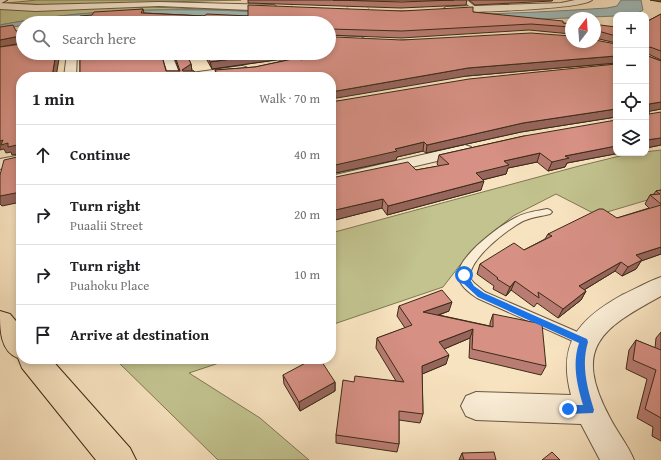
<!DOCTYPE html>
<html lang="en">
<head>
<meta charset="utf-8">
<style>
  body { margin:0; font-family:"Gentium Book Plus",serif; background:#f6f6f6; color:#202124 }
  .controls { position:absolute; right:12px; top:12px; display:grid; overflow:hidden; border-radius:8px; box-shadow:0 2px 6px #0003 }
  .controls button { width:36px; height:36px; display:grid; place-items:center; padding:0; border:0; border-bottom:1px solid #e0e0e0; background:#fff; color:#202124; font:20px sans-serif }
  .compass { position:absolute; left:565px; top:12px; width:36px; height:36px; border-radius:50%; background:#fff; box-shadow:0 2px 6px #0003; rotate:17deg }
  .stop { position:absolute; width:12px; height:12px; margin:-9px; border:3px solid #1a73e8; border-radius:50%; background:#fff }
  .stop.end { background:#1a73e8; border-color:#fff; box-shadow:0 1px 4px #0008 }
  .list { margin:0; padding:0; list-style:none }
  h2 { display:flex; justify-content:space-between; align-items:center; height:52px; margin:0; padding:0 16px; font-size:17px }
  h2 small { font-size:13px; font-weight:400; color:#757577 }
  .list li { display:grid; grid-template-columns:26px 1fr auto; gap:12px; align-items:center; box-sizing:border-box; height:60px; padding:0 16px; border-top:1px solid #e0e0e0 }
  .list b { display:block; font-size:15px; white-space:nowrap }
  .list p { margin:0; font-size:13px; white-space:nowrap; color:#757577 }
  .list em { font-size:13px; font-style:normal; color:#757577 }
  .icon { flex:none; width:22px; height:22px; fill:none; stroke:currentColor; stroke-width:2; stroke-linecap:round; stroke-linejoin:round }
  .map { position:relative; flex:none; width:661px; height:460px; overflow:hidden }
  .search { position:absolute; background:#fff; box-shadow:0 2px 6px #0003; left:16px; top:16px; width:320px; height:44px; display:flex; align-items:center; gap:10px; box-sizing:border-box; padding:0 14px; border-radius:22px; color:#757577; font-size:15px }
  .panel { position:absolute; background:#fff; box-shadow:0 2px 6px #0003; left:16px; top:72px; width:320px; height:292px; border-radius:16px }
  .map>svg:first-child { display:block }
</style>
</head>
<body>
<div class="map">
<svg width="661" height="460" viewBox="0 0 661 460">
  <rect width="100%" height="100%" fill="#f8e3c0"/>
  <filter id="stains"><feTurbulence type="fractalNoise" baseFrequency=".005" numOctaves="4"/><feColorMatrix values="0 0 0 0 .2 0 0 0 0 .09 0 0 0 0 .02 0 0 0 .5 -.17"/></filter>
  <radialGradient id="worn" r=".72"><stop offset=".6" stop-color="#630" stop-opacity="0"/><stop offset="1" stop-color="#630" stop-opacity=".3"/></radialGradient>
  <path fill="#c2c38f" stroke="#7f7752" d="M 37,0 L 241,0 L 49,5 L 7,3 Z
    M 152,7 L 299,13 C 293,16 253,12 242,11 C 161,8 80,10 0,25 L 0,9 Z
    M 661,150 L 661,196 L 597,215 L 556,194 L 513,216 L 484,239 L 460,265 L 443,287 L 331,325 L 331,233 L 579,166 L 628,154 Z
    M 115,359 L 231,359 L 189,373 L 260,418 L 309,460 L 218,460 Z"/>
  <path fill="#a1bcbb" stroke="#798279" d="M 621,0 L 641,0 L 643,10 L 634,15 L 616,16 L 401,25 L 103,16 L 23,23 L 23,25 L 0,30 L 0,25 C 68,12 135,9 204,10 C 235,10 267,13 298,14 C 401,17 504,15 607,8 L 617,6 Z"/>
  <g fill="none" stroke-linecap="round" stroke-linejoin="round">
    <defs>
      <path id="lane" d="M 462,0 L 467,0 L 478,9 L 474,10 Z
        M 547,209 L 550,210 L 552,212 L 550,214 C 542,216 532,217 523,221 C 508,229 468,259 470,278 L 474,283 L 485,292 L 589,337 L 590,341 L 589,345 L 584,346 L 477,298 C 470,293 458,285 458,274 C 460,255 500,225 517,217 C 526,212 537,211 547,209 Z"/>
      <path id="street" d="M 575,0 L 592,0 C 581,10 468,12 446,13 L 442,10 L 446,7 L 561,3 Z
        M 159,2 L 274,5 L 278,8 L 274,11 L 159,6 L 36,11 L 0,9 L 0,3 L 36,5 Z
        M 329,36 L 361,37 L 366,40 L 361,43 L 329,42 Z
        M 67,53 L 77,53 L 76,77 L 64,77 Z
        M 163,53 L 171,53 L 181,77 L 169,77 L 162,55 Z
        M 310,53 L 324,53 C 318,61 285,71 278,63 L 280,61 L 301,57 Z
        M 242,66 L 246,67 L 248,69 L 246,71 L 214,77 L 185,77 L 191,73 Z
        M 465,145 L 471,147 L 473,150 L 471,153 L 331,186 L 331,176 Z
        M 21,155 L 21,165 L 0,169 L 0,159 Z
        M 661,277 L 661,296 C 601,329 572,347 610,418 C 617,432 628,445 634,460 L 600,460 L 581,424 L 476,420 L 466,416 L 461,406 L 466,396 L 476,392 L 571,395 C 557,343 579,319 622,295 C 635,289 647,282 661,277 Z"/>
      <path id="secondary" d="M 0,0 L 7,0 L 0,4 Z"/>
      <path id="highway" d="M 0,311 L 10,314 L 21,327 L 21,359 L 51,359 L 130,448 L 136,460 L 96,460 L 22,368 L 18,358 C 0,351 0,330 0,311 Z"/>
    </defs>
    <use href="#lane" stroke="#6b5940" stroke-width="2"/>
    <use href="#street" stroke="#6b5940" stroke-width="2"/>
    <use href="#secondary" stroke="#3c2b16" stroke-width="2"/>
    <use href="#highway" stroke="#3c2b16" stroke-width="2"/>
    <path stroke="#3c2b16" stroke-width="1" stroke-dasharray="0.5 1" stroke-linecap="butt" d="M 290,0 L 292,7
      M 344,0 L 348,9
      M 362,0 L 369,9
      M 414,0 L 423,8"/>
    <use href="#lane" fill="#faedd6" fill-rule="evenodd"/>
    <use href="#street" fill="#faedd6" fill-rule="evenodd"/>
    <use href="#secondary" fill="#faedd6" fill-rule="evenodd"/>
    <use href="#highway" fill="#f8e3c0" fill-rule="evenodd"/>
  </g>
  <path fill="#b87c72" stroke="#3c2b16" d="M 248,0 L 467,0 L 466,5 L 401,8 L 248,3 Z
    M 469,0 L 553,0 L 552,1 L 475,5 Z
    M 650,0 L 661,0 L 661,2 Z
    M 143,9 L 144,13 L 204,16 L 248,16 L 402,11 L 473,12 L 571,24 L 571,34 L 529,30 L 401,38 L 329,35 L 329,23 L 92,15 Z
    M 661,14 L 661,60 L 648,54 L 648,56 L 661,61 L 661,109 L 649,111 L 649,114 L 661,145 L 646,148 L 646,22 Z
    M 598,27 L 616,27 L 616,43 L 595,38 Z
    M 402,40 L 616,44 L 616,63 L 467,76 L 331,77 L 217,77 L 215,70 L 255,67 L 302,57 L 302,60 Z
    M 80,53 L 162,53 L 161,54 L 166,71 L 179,71 L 173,53 L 186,53 L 191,64 L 192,71 L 194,71 L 196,77 L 80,77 Z
    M 203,53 L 304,53 L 297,57 L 212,69 Z
    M 616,64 L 616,117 L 521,132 L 426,153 L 423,151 L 397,157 L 396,160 L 331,174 L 331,102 Z
    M 524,136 L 616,153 L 620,153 L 567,163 L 565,167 L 548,171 L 537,162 L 508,168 L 506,174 L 482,180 L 481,190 L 387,215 L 382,208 L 331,221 L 416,170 L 439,166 L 437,164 L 439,155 Z
    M 661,190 L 661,254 L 641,261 L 636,269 L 622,276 L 615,271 L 584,290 L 586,291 L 581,300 L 558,318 L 537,303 L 534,307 L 511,290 L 506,296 L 493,289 L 494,286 L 477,274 L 480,264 L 524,250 L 545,239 L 548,234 L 617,218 L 649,208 L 645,204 L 650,195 L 654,194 L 656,191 Z
    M 399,306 L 449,311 L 439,315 L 490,326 L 490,323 L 493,314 L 546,366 L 541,375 L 469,358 L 470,338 L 444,349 L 446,364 L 422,374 L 423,414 L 420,423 L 399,420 L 399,444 L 397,452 L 336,443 L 336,435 L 354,382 L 396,381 L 376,348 L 377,338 L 405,328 L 397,316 Z
    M 661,332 L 661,441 L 652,436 L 653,427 L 637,418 L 647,379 L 626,369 L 629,350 L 636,340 L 655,348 L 656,338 Z
    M 283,375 L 335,382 L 335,391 L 300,411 L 284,384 Z
    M 462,453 L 496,460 L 459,460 Z"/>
  <path fill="#96655c" stroke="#3c2b16" d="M 20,36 L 23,43 L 0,47 L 0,40 Z
    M 56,53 L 60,53 L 56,77 L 52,77 Z
    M 273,53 L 304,53 L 297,57 L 212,69 L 210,62 Z
    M 616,56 L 616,63 L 467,76 L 331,99 L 331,92 L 468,68 Z
    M 191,64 L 192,71 L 184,77 L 182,70 Z
    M 661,102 L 661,109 L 646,112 L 649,104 Z
    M 616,109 L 616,117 L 521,132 L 426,153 L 427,145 L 523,123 Z
    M 661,138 L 661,145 L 646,148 L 646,140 Z
    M 3,140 L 8,143 L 21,146 L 21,172 L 17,164 L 19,154 L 12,155 L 11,152 L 6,153 L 4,149 L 0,150 L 0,141 Z
    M 424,142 L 423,151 L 397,157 L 396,160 L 331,174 L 331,166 L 395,149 Z
    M 616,146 L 616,153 L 620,153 L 567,163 L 565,167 L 548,171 L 552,162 L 565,156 Z
    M 540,153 L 537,162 L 508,168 L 506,174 L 474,182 L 476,173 L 504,161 Z
    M 484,181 L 481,190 L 387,215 L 388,206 Z
    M 21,192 L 21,202 L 2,206 L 0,204 L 0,193 Z
    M 383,199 L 382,208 L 331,221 L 331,211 Z
    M 661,247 L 661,254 L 641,261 L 636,269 L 622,276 L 636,255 Z
    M 621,262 L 615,271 L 574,296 L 579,286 Z
    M 515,281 L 511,290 L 506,296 L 510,287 Z
    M 586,291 L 581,300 L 558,318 L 563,309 Z
    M 452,302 L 449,311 L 421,321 L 423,312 Z
    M 473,329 L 470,338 L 437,352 L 439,342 Z
    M 449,355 L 446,364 L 420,375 L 422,366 Z
    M 335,382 L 335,391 L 300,411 L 299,402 Z"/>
  <path fill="#d69084" stroke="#3c2b16" d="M 333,0 L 454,0 L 402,2 Z
    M 248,5 L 402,11 L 473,7 L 473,12 L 563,21 L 563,23 L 571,24 L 571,27 L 531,24 L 402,31 L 329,29 L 329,23 L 80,23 L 80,16 L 92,15 L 94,12 L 143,9 L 141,13 L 204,16 L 207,14 L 248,16 Z
    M 661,14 L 661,51 L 650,47 L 648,48 L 648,56 L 661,61 L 661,102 L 649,104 L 649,114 L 661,112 L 661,138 L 646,140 L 646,22 Z
    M 13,25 L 16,31 L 23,30 L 23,53 L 56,53 L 52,77 L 21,77 L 21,146 L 17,164 L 21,163 L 21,192 L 0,196 L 0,175 L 4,160 L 17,157 L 17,145 L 8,147 L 8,143 L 1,145 L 3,140 L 0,141 L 0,47 L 21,44 L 22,37 L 20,36 L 0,40 L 0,27 Z
    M 600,25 L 616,27 L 616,36 L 598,31 L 596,34 L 595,34 L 595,27 L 598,27 Z
    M 531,33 L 571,36 L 571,42 L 595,42 L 595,40 L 616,44 L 616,56 L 468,68 L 331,92 L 331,77 L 219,77 L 215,70 L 255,67 L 302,57 L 301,60 L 326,53 L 329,53 L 335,37 L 402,40 Z
    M 80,53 L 161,53 L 166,71 L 180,71 L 174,53 L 186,53 L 191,64 L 182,70 L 183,71 L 194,71 L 196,77 L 80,77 Z
    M 206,53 L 273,53 L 210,62 Z
    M 616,64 L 616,109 L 523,123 L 427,145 L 424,142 L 395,149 L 397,151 L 331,166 L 331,102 L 469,79 Z
    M 616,120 L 616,146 L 565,156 L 569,158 L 552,162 L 540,153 L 504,161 L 509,165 L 476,173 L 484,181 L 388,206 L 383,199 L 331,211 L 331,178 L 408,162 L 416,170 L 449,164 L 439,155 L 524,136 Z
    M 661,190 L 661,204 L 650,195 L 660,194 L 656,191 Z
    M 661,205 L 661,247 L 636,255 L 642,260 L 628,267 L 621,262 L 579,286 L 586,291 L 563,309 L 538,292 L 539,298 L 515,281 L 510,287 L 497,279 L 498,278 L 480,264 L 514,243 L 524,250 L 552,236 L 548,234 L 599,209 L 603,209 L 617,218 Z
    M 442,290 L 452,302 L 423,312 L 493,327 L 493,314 L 542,324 L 546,366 L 472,349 L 473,329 L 439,342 L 449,355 L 422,366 L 423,414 L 399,411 L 399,444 L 336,435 L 343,380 L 354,382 L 355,376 L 404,382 L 377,338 L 412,325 L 399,306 Z
    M 636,340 L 661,350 L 661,418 L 645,409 L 656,370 L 633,360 Z
    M 313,359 L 320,359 L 335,382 L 299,402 L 283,375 Z
    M 494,452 L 496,460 L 464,460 L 462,453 Z
    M 552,452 L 560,460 L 542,460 Z"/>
  <path fill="#1a73e8" d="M 464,272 L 466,273 L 474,286 L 484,293 L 587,339 L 588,342 C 581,365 587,387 594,410 L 593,413 L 568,414 L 563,409 L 568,405 L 583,405 C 577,385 572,364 579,343 L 478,297 L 464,284 L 460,275 Z"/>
  <rect width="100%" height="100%" filter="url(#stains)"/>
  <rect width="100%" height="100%" fill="url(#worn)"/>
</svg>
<div class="controls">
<button>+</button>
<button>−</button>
<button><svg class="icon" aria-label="locate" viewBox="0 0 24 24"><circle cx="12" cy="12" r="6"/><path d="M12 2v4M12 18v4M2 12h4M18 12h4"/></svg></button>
<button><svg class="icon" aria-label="layers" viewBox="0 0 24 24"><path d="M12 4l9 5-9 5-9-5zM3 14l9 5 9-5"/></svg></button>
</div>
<svg class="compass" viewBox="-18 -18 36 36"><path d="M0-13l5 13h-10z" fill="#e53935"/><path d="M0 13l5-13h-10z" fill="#757577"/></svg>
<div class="stop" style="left:464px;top:275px"></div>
<div class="stop end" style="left:568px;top:409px"></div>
<div class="search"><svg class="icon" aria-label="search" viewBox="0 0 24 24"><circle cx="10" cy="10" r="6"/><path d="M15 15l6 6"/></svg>Search here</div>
<section class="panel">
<h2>1 min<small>Walk · 70 m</small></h2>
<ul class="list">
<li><svg class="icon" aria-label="ahead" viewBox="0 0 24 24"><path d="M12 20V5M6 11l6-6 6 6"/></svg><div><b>Continue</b></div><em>40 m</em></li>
<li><svg class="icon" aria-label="right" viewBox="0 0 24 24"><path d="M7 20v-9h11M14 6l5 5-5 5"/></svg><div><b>Turn right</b><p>Puaalii Street</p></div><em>20 m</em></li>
<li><svg class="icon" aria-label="right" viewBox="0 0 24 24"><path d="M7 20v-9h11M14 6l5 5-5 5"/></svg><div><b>Turn right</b><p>Puahoku Place</p></div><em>10 m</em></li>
<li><svg class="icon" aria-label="arrive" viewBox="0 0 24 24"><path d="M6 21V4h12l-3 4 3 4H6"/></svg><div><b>Arrive at destination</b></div></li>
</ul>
</section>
</div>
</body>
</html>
